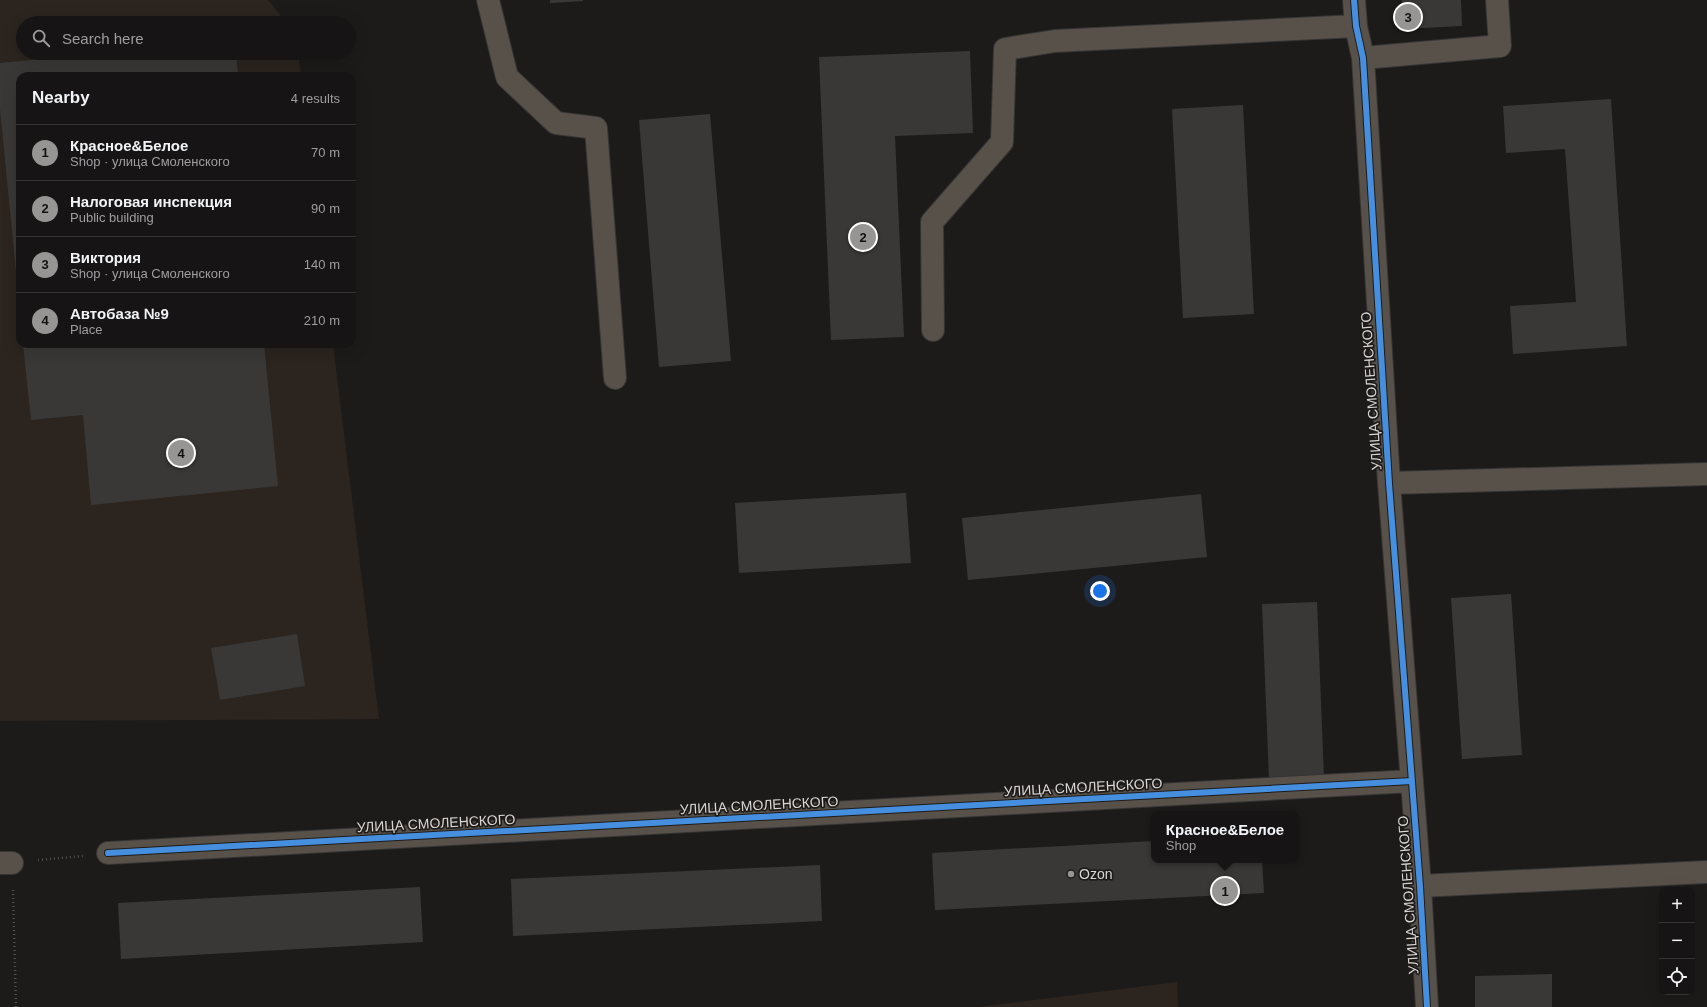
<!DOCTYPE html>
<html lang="en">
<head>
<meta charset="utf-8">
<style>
  body { margin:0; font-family:Arial,sans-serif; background:#232122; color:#f1f3f6 }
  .controls { position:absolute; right:12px; bottom:12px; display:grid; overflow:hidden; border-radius:8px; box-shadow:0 4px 16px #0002 }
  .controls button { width:36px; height:36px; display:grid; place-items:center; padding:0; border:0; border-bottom:1px solid #353334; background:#161414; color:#f1f3f6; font:20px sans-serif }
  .you { position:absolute; left:1100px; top:591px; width:14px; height:14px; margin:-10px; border:3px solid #fff; border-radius:50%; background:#1a73e8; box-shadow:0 0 0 6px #1a73e833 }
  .badge { display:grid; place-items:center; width:26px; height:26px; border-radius:50%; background:#979594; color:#111; font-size:13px; font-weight:700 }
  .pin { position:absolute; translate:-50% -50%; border:2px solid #fff; box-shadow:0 1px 4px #0006 }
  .popup { position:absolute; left:1151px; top:811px; width:148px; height:52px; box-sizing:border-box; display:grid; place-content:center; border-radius:8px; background:#161414; filter:drop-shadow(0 1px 3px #0005); font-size:13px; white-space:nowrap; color:#9e9ea0 }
  .popup b { font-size:15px; color:#f1f3f6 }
  .popup::after { content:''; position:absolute; left:50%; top:100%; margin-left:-8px; border:8px solid transparent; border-top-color:#161414 }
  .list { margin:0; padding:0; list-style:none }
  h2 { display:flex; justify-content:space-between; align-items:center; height:52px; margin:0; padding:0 16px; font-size:17px }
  h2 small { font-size:13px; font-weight:400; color:#9e9ea0 }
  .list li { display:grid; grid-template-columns:26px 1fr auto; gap:12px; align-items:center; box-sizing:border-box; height:56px; padding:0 16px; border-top:1px solid #353334 }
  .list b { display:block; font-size:15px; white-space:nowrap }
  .list p { margin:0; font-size:13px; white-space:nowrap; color:#9e9ea0 }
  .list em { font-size:13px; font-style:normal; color:#9e9ea0 }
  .icon { flex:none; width:22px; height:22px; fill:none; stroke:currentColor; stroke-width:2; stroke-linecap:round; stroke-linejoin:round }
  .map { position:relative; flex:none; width:1707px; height:1007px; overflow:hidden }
  .search { position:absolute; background:#161414; box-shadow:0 4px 16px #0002; left:16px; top:16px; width:340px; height:44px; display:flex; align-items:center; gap:10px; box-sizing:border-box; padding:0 14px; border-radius:22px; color:#9e9ea0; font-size:15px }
  .panel { position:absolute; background:#161414; box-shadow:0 4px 16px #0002; left:16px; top:72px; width:340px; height:276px; border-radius:12px }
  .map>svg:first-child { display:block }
</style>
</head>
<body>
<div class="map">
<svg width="1707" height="1007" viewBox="0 0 1707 1007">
  <rect width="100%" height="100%" fill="#1d1b1a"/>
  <path fill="#2b241f" d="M 0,0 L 268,0 L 287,23 L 23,23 L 23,53 L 298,53 L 301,76 L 20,76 L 20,344 L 333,344 L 379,719 L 0,721 Z
    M 1177,982 L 1178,1007 L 977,1007 Z"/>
  <path fill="#393837" d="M 550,0 L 583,0 L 583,1 L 550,3 Z
    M 1402,0 L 1461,0 L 1462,26 L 1404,29 Z
    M 970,51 L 973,133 L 895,136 L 904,337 L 831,340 L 819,57 Z
    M 103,53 L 236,53 L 238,76 L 20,76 L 19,302 L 0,109 L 0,63 Z
    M 1611,99 L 1627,346 L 1513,354 L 1510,306 L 1576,302 L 1565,149 L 1506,153 L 1503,106 Z
    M 1243,105 L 1254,314 L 1183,318 L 1172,109 Z
    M 710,114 L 731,361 L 659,367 L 639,120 Z
    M 23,344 L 264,344 L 278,486 L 91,505 L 83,415 L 31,420 Z
    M 906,493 L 911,563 L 739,573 L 735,503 Z
    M 1201,494 L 1207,557 L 968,580 L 962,518 Z
    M 1511,594 L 1522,755 L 1462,759 L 1451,598 Z
    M 1317,602 L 1324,778 L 1269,780 L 1262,604 Z
    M 297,634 L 305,686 L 220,700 L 211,648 Z
    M 1154,841 L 1154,860 L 1262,860 L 1264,893 L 935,910 L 932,853 Z
    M 820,865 L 822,921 L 513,936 L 511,879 Z
    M 420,887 L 423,942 L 121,959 L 118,903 Z
    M 1552,974 L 1552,1007 L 1475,1007 L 1475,976 Z"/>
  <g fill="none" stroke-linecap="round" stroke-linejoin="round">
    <defs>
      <path id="minor" d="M 488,0 L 507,77 L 556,123 L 596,128 L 615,378
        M 1354,0 L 1356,26 L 1363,58 L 1389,483 L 1420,886 L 1427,1007
        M 1363,58 L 1500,46 L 1497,0
        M 933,330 L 932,222 L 1002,142 L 1005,49 L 1055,41 L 1356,26
        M 1389,483 L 1707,474
        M 108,853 L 1412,781
        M 0,863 L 12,863
        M 1420,886 L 1707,872"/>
    </defs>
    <use href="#minor" stroke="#363535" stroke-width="24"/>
    <path stroke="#544f4a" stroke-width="2.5" stroke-dasharray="1 3" stroke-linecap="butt" d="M 38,860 L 83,856
      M 13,890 L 16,1007"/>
    <use href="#minor" stroke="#585149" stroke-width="22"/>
    <defs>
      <path id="cycleway" d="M 1354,0 L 1356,26 L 1363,58 L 1389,483 L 1420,886 L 1427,1007
        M 108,853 L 1412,781"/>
    </defs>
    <use href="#cycleway" stroke="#1e1b19" stroke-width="8"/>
    <use href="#cycleway" stroke="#468fdf" stroke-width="6"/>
  </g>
  <circle fill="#979594" stroke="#1e1b19" stroke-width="1.5" cx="1071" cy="874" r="4"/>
  <g text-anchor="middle" stroke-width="3.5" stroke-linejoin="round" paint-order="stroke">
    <g font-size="14" fill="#d9d7d6" stroke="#1e1b19">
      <text transform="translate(1371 391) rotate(-94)" y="5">УЛИЦА СМОЛЕНСКОГО</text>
      <text transform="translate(1083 787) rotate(-3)" y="5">УЛИЦА СМОЛЕНСКОГО</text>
      <text transform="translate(759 805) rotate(-3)" y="5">УЛИЦА СМОЛЕНСКОГО</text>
      <text transform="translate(436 823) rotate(-3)" y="5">УЛИЦА СМОЛЕНСКОГО</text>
      <text transform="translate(1408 895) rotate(-94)" y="5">УЛИЦА СМОЛЕНСКОГО</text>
    </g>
    <g font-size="14" fill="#d9d7d6" stroke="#1e1b19" text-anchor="start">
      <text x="1079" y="879">Ozon</text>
    </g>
  </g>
</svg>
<div class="controls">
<button>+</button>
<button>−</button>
<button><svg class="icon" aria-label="locate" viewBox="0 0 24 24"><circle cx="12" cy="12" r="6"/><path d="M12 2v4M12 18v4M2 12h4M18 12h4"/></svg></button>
</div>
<div class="you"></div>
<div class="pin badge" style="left:1225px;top:891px">1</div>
<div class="popup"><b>Красное&amp;Белое</b>Shop</div>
<div class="pin badge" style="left:863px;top:237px">2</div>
<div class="pin badge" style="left:1408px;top:17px">3</div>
<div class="pin badge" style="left:181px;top:453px">4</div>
<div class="search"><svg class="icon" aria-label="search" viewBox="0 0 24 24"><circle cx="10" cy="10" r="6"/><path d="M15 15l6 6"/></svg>Search here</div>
<section class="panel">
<h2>Nearby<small>4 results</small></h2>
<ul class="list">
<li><span class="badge">1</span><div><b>Красное&amp;Белое</b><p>Shop · улица Смоленского</p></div><em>70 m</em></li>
<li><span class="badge">2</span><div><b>Налоговая инспекция</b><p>Public building</p></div><em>90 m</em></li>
<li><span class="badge">3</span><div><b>Виктория</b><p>Shop · улица Смоленского</p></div><em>140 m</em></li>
<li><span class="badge">4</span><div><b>Автобаза №9</b><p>Place</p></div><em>210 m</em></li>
</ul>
</section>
</div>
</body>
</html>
